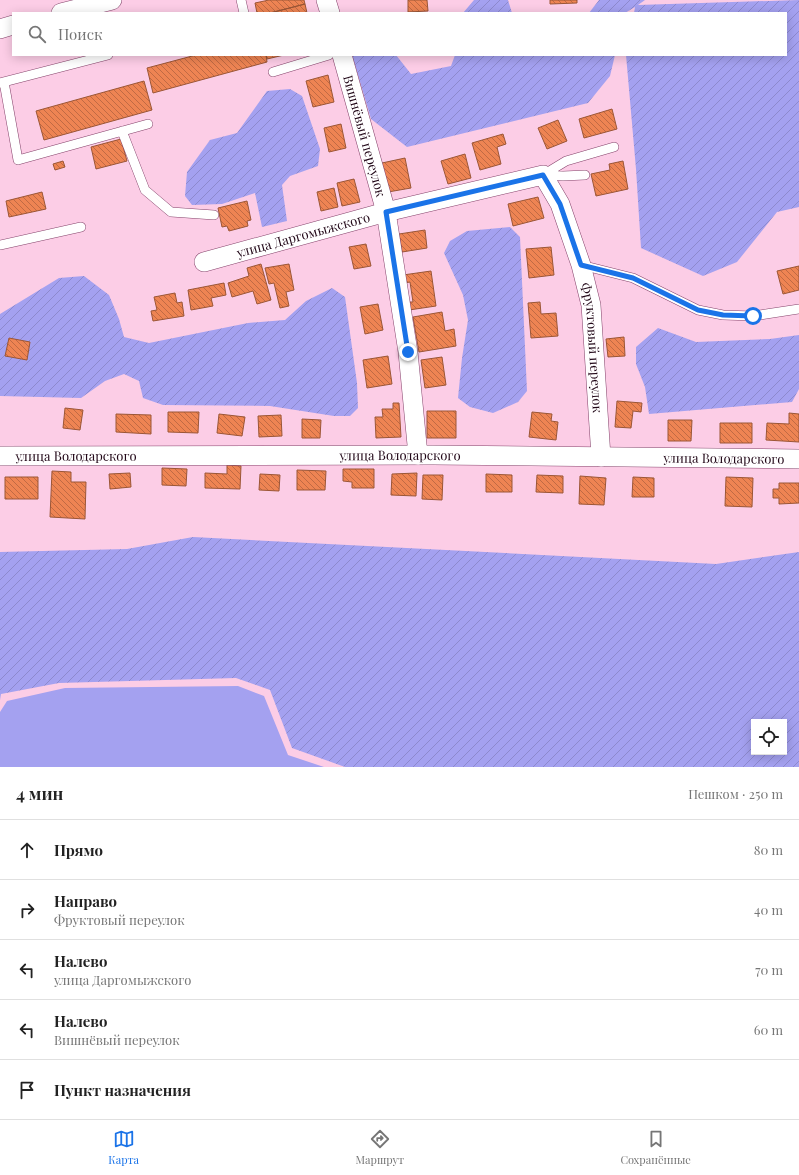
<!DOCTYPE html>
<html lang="ru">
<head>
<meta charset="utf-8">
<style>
  body { margin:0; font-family:"Playfair Display",serif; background:#f6f6f6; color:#222 }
  .controls { position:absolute; right:12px; bottom:12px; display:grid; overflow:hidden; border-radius:0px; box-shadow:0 2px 10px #0003 }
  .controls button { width:36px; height:36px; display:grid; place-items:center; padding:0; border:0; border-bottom:1px solid #e0e0e0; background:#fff; color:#222; font:20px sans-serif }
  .stop { position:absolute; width:12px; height:12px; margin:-9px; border:3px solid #1a73e8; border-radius:50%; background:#fff }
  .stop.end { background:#1a73e8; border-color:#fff; box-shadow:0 1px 4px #0008 }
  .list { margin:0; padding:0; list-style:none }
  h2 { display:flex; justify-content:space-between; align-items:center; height:52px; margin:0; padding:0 16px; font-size:17px }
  h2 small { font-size:13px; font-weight:400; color:#767676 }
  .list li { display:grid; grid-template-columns:26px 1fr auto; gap:12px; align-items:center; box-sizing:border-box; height:60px; padding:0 16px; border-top:1px solid #e0e0e0 }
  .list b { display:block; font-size:15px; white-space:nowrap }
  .list p { margin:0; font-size:13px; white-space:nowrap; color:#767676 }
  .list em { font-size:13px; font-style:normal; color:#767676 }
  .icon { flex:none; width:22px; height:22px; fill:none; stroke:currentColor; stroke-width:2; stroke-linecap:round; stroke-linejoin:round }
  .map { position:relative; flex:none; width:799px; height:767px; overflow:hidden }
  .search { position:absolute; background:#fff; box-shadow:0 2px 10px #0003; left:12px; right:12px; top:12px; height:44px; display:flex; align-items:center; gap:10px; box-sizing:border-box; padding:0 14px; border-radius:0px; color:#767676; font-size:15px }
  .sheet { height:352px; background:#fff }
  nav { display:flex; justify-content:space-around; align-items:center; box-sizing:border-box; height:56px; border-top:1px solid #e0e0e0; background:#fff; font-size:11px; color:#767676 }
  nav a { display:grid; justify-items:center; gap:2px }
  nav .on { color:#1a73e8 }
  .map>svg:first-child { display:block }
</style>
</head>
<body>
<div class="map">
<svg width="799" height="767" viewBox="0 0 799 767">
  <defs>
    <pattern id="garden-furrows" width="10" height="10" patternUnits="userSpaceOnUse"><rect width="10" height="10" fill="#a4a1f0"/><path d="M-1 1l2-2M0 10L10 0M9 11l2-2" fill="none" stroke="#8d89cd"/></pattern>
    <pattern id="building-back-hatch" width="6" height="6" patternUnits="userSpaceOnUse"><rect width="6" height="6" fill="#ee8453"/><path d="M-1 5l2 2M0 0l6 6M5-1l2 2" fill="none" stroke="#c06a44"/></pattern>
  </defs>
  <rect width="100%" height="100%" fill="#fccde6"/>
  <path fill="#a4a1f0" d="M 238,686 L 264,696 L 288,755 L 324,767 L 0,767 L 0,712 L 7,701 L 65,688 Z"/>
  <path fill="url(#garden-furrows)" fill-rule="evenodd" d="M 474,0 L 508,0 L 512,13 L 463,13 Z
    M 599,0 L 645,0 L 638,5 L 799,0 L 799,207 L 777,212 L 737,262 L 703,276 L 641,248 L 636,169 L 626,55 L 786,55 L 786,13 L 634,13 L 635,7 L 625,13 L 589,13 Z
    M 352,55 L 396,55 L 411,74 L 451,66 L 455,55 L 615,55 L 610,76 L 588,103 L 407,147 L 371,119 Z
    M 290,89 L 302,96 L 320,149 L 318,166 L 290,176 L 282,185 L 287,221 L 262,227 L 255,193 L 222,204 L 192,205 L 185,196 L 187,172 L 210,140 L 237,133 L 267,91 Z
    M 510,227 L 520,237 L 527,391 L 518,402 L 493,413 L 470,407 L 458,398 L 462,358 L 468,320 L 463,295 L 444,253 L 450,241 L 467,231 Z
    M 84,276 L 109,295 L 119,319 L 124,337 L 149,343 L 248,323 L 285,320 L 306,301 L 332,288 L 345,297 L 357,383 L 358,408 L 350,416 L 334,416 L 270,406 L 163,405 L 143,398 L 139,381 L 124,374 L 105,381 L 81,398 L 0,396 L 0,314 L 59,278 Z
    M 658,328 L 696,342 L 770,339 L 799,335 L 799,389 L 792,402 L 649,414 L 645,387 L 636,364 L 636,347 Z
    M 193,537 L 716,564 L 799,552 L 799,767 L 345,767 L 292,748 L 270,690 L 236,678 L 59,683 L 1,694 L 0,700 L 0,552 L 127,549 ZM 754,722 L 784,722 L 784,752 L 754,752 Z"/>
  <path fill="url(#building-back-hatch)" stroke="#9b5636" d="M 269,0 L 304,0 L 305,4 L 270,13 L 257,13 L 255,3 Z
    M 408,0 L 427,0 L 428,11 L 408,12 Z
    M 550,0 L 577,0 L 577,3 L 550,4 Z
    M 305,4 L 307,13 L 270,13 Z
    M 196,55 L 266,55 L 267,62 L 153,93 L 147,68 Z
    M 266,55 L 284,55 L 267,59 Z
    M 328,75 L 334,102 L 313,107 L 306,81 Z
    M 144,81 L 152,110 L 44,140 L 36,111 Z
    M 612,109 L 617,129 L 584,138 L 579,119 Z
    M 558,120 L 567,141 L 547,149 L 538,128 Z
    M 341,124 L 346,148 L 329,152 L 324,128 Z
    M 503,134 L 506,144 L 497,147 L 501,164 L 480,170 L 472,143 Z
    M 121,139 L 127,161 L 96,169 L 91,147 Z
    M 465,154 L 471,178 L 448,184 L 441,161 Z
    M 405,158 L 411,188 L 388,192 L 382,163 Z
    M 63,161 L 65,167 L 55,170 L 53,164 Z
    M 623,161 L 628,189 L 596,196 L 591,174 L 610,170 L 609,164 Z
    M 354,179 L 360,202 L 342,206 L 337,183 Z
    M 334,188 L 338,207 L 321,211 L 317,192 Z
    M 42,192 L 46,209 L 9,217 L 6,201 Z
    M 538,197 L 544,218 L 513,226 L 508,204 Z
    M 247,201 L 251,220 L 247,221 L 248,226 L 229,231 L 227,226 L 222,227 L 218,208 Z
    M 425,230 L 427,248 L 402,252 L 399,234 Z
    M 366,244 L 371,266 L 354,269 L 349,247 Z
    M 551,247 L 554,275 L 529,278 L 526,249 Z
    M 261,264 L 271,300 L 257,304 L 253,291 L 232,297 L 228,283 L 249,276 L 247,268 Z
    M 289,264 L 294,290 L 286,292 L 289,306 L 280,308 L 274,283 L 269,284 L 265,268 Z
    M 799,266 L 799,290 L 783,294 L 777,271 Z
    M 431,271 L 436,306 L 409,310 L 408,302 L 413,302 L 410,282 L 404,283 L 403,275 Z
    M 224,283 L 226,295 L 211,298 L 213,306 L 191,310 L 188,290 Z
    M 175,293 L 177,303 L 182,302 L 184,316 L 153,321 L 151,311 L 157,310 L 154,297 Z
    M 540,302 L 541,314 L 556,313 L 558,336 L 531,338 L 528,303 Z
    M 378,304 L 383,330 L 365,334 L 360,307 Z
    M 442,312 L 445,331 L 454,329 L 456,346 L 419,352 L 413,317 Z
    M 624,337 L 625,356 L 608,357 L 606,339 Z
    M 9,338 L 30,342 L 27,360 L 5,356 Z
    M 388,356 L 392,384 L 367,388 L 363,360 Z
    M 442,357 L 446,385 L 425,388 L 421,360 Z
    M 617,401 L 642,403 L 641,412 L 633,411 L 631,428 L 615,427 Z
    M 393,403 L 399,403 L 401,437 L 376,438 L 375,417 L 383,417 L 382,409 L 393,409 Z
    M 65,408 L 83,410 L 80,430 L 63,428 Z
    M 427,411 L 456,411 L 456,438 L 427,438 Z
    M 168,412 L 199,412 L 198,433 L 168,432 Z
    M 532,412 L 552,414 L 551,421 L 558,422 L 556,440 L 529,437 Z
    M 789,413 L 799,414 L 799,442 L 766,440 L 767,423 L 789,424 Z
    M 116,414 L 151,415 L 151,434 L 116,432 Z
    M 219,414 L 245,417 L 242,436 L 217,433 Z
    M 281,415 L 282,436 L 259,437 L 258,416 Z
    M 302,419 L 321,420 L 320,438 L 302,438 Z
    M 668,420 L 692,420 L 691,441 L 668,441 Z
    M 720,423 L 752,423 L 752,443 L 720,443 Z
    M 227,465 L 241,466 L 240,489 L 205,488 L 205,473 L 227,474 Z
    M 162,468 L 187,469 L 186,486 L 162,485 Z
    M 343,469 L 374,469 L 374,488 L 352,488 L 352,482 L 343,481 Z
    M 297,470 L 326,471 L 325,490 L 297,490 Z
    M 52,471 L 71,472 L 71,482 L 86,482 L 85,519 L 50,517 Z
    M 130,473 L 131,487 L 110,489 L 109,474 Z
    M 417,473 L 416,496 L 391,495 L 392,474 Z
    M 260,474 L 280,475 L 279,491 L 259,490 Z
    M 486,474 L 512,475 L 512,492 L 486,492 Z
    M 423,475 L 443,475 L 442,500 L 422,499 Z
    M 537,475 L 563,476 L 563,493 L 536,492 Z
    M 580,476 L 606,478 L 604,505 L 579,504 Z
    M 5,477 L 38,477 L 38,499 L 5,499 Z
    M 633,477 L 654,478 L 654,497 L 632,497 Z
    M 726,477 L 753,478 L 752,507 L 725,506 Z
    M 779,483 L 799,483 L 799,503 L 779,504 L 779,498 L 773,498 L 773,489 L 779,489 Z"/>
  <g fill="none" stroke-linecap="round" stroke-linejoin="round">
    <defs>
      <path id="service" d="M 241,0 L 244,13
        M 273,72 L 329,55
        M 4,82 L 18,160 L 148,124
        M 0,83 L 108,55
        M 122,131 L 145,190 L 171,212 L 214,215
        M 543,175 L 566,161 L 614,147
        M 543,175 L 563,176 L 585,175
        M 0,245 L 81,227
        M 581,265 L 633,278 L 698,310 L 723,315 L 753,316 L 799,309"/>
      <g id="minor">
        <path d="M 326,0 L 330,13"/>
        <path d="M 61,13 L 112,0"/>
        <path d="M 0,29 L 13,25"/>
        <path id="s1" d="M 342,55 L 386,212 L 408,352 L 418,455"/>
        <path id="s2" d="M 204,262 L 386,212 L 543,175 L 560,204 L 581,265 L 591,305 L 601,457"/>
        <path id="s3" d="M 0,456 L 433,455 L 799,459"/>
      </g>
    </defs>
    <use href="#service" stroke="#85436b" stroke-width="10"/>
    <use href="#minor" stroke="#85436b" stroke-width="20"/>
    <use href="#service" stroke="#fff" stroke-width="9"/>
    <use href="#minor" stroke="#fff" stroke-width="19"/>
  </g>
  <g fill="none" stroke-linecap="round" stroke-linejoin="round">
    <path stroke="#1a73e8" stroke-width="5" d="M 408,352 L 386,212 L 543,175 L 560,204 L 581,265 L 633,278 L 698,310 L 723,315 L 753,316"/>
  </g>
  <g text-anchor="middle" stroke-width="3.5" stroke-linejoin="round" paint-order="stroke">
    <g font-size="13" fill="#210717" stroke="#f5e5ed">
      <text dy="5" stroke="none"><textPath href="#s1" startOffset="84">Вишнёвый переулок</textPath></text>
      <text dy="5" stroke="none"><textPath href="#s2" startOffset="103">улица Даргомыжского</textPath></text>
      <text dy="5" stroke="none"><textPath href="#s2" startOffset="532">Фруктовый переулок</textPath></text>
      <text dy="5" stroke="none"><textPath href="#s3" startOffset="76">улица Володарского</textPath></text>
      <text dy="5" stroke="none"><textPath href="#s3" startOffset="400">улица Володарского</textPath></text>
      <text dy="5" stroke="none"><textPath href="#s3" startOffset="724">улица Володарского</textPath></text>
    </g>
  </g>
</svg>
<div class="controls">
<button><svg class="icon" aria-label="locate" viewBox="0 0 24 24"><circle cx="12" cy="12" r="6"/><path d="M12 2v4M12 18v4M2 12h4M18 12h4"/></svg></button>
</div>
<div class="stop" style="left:753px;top:316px"></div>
<div class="stop end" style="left:408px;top:352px"></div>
<div class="search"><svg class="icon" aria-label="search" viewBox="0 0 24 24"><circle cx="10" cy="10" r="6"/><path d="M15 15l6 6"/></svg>Поиск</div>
</div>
<section class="sheet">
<h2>4 мин<small>Пешком · 250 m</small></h2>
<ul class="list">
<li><svg class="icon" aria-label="ahead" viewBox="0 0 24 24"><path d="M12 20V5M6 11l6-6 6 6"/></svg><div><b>Прямо</b></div><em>80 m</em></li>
<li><svg class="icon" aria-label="right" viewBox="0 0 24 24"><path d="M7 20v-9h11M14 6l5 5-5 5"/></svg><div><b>Направо</b><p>Фруктовый переулок</p></div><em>40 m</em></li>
<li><svg class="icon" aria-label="left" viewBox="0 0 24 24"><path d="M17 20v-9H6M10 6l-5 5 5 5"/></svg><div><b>Налево</b><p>улица Даргомыжского</p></div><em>70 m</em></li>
<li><svg class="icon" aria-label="left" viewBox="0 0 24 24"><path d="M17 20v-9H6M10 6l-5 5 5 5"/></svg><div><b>Налево</b><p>Вишнёвый переулок</p></div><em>60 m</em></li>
<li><svg class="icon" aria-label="arrive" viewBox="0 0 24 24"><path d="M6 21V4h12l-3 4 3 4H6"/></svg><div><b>Пункт назначения</b></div></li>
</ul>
</section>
<nav>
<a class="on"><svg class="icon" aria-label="map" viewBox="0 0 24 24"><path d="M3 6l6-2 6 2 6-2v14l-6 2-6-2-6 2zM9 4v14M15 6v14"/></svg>Карта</a>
<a><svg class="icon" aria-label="directions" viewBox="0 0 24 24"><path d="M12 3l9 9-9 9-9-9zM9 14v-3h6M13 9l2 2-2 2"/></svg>Маршрут</a>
<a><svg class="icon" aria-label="saved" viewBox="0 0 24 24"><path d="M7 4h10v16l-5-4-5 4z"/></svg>Сохранённые</a>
</nav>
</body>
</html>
